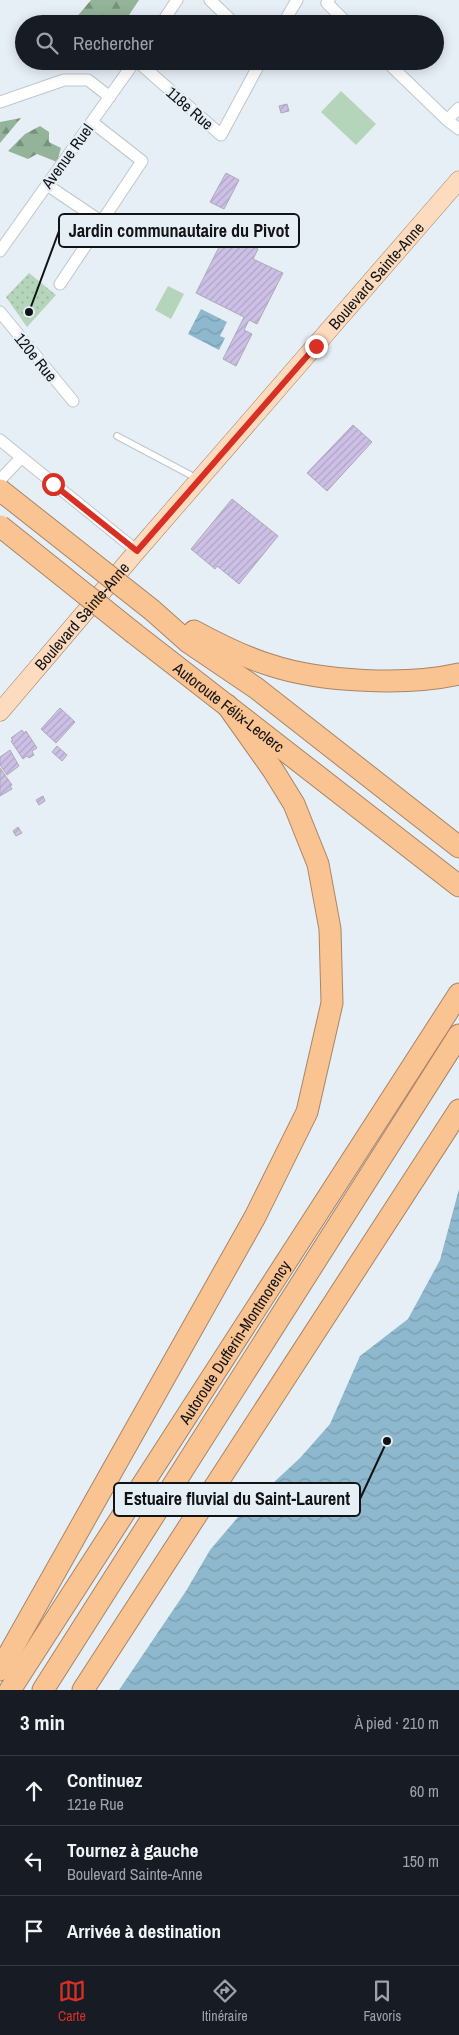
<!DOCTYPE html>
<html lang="fr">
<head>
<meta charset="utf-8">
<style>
  body { margin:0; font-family:"Archivo Narrow",sans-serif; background:#20242c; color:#f1f3f6 }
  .stop { position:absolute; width:15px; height:15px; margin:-11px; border:4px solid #d93025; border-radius:50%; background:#fff }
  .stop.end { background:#d93025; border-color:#fff; box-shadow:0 1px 5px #0008 }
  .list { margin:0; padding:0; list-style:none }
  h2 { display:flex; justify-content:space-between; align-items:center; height:65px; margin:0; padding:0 20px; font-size:21px }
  h2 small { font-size:16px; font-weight:400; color:#9ea1a6 }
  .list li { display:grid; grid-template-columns:32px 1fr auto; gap:15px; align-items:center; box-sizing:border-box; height:70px; padding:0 20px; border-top:1px solid #363941 }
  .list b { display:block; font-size:19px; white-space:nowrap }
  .list p { margin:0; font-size:16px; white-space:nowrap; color:#9ea1a6 }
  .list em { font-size:16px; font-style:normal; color:#9ea1a6 }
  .icon { flex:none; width:28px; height:28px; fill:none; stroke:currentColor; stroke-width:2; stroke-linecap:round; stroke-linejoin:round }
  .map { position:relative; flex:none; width:459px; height:1690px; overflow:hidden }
  .search { position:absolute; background:#171b24; box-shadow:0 2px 12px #0003; left:15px; right:15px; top:15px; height:55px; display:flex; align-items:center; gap:12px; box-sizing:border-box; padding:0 18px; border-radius:28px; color:#9ea1a6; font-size:19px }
  .sheet { height:275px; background:#171b24 }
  nav { display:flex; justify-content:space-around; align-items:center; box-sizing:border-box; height:70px; border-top:1px solid #363941; background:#171b24; font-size:14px; color:#9ea1a6 }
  nav a { display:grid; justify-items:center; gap:2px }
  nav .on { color:#d93025 }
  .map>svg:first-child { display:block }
</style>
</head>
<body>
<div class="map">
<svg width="459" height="1690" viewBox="0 0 459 1690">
  <defs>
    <pattern id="forest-firs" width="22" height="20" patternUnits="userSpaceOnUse" patternTransform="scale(1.25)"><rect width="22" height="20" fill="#93b498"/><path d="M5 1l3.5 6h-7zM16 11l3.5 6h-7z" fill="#77917b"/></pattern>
    <pattern id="garden-dots" width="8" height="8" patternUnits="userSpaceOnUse" patternTransform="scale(1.25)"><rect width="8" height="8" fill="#b4d5ba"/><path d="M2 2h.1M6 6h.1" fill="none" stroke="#9ab69f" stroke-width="1.8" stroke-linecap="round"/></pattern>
    <pattern id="water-waves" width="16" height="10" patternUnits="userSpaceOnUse" patternTransform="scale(1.25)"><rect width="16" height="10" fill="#8eb8cd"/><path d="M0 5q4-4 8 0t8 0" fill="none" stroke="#799daf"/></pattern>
    <pattern id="building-hatch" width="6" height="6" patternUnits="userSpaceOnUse" patternTransform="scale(1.25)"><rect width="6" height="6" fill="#cdc0e6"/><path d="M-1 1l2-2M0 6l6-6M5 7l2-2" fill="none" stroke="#afa4c5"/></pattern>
  </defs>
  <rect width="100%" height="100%" fill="#e7eff6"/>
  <path fill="url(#forest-firs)" d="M 91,0 L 139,0 L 123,24 L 51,24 L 56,16 L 75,19 Z
    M 21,118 L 0,143 L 0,122 Z
    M 40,126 L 49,132 L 49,142 L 61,148 L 57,162 L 37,154 L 28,159 L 8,151 L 25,134 Z"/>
  <path fill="#b4d5ba" d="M 341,91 L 376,124 L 356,145 L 321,112 Z
    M 168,286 L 184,294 L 171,319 L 155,310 Z"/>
  <path fill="url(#garden-dots)" d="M 29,273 L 56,295 L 27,327 L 6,297 Z"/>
  <path fill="url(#water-waves)" d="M 201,309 L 227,322 L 220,336 L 225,338 L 219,350 L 188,334 Z
    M 459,1189 L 459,1690 L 119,1690 L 186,1591 L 210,1550 L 244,1510 L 300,1458 L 330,1424 L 360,1356 L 408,1319 L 440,1260 Z"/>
  <path fill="url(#building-hatch)" stroke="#adaab3" d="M 287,104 L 289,111 L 281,113 L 279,106 Z
    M 226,173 L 239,180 L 224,209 L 210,202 Z
    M 226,233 L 258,249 L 253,259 L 283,273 L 257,324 L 249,320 L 244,330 L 252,334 L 236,366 L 223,359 L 244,317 L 196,293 Z
    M 353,425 L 372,442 L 327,491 L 307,473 Z
    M 232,499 L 278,536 L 239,584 L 217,566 L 215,569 L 191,549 Z
    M 60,708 L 75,722 L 56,743 L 41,729 Z
    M 22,730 L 24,733 L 26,731 L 37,748 L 32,751 L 34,755 L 29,758 L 27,756 L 23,759 L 11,741 L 13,740 L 11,738 Z
    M 57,746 L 67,755 L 62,761 L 52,752 Z
    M 10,750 L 19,766 L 7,775 L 0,765 L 0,757 Z
    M 0,768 L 12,785 L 10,786 L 12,789 L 0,796 Z
    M 43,796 L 45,801 L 39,805 L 36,800 Z
    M 18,827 L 22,833 L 16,836 L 13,831 Z"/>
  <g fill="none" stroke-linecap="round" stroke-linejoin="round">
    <defs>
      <path id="service" d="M 117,436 L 198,479"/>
      <path id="minor" d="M 210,0 L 235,24
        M 329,0 L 327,3 L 348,24
        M 161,24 L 177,0
        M 283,24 L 297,0
        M 137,61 L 221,135 L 261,61
        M 386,61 L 447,120 L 459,129
        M 0,102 L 64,80 L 88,80 L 110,97
        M 447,120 L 459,108
        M 47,185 L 102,222
        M 0,251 L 135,61
        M 60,284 L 142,161 L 92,122
        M 0,312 L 73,401
        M 0,440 L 137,551
        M 0,480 L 21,458"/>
      <g id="primary">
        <path id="s1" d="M 0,712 L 137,551 L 459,180"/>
      </g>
      <g id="motorway">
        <path d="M 152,610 L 188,642 L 256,688 L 459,847"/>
        <path d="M 194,631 C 218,644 244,657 270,665 C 321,682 407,686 459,674"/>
        <path id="s2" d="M 135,634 L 459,886"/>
        <path d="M 0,1670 L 255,1217 L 307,1112 L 332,1003 L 330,929 L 318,864 L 294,804 L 273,770 L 227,705"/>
        <path id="s3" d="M 10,1690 L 459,994"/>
        <path d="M 43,1690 L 459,1035"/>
        <path d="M 83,1690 L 459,1110"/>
      </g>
    </defs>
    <use href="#service" stroke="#bfc7cd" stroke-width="8"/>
    <use href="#minor" stroke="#bfc7cd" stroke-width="13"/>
    <use href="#primary" stroke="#a88567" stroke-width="19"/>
    <use href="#motorway" stroke="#a88567" stroke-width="23"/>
    <use href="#service" stroke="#fff" stroke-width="5.5"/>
    <use href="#minor" stroke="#fff" stroke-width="11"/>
    <use href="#primary" stroke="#fcdbbe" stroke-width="18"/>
    <use href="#motorway" stroke="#fac392" stroke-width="21"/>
    <defs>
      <path id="motorway-bridge" d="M 0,490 L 152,610
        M 0,526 L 135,634"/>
    </defs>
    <use href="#motorway-bridge" stroke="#a88567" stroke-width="23" stroke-linecap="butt"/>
    <use href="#motorway-bridge" stroke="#fac392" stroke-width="21"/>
  </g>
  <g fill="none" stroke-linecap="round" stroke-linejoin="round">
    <path stroke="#d93025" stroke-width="6" d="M 53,484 L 137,551 L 316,346"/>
  </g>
  <g text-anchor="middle" stroke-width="5" stroke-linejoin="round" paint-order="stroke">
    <g font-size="16" fill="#111316" stroke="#e7eff6">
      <text transform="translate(190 108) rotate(41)" y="6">118e Rue</text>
      <text transform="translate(67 156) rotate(-54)" y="6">Avenue Ruel</text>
      <text dy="6" stroke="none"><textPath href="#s1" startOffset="576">Boulevard Sainte-Anne</textPath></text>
      <text transform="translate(36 357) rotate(51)" y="6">120e Rue</text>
      <text dy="6" stroke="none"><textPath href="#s1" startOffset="126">Boulevard Sainte-Anne</textPath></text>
      <text dy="6" stroke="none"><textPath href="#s2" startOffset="119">Autoroute Félix-Leclerc</textPath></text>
      <text dy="6" stroke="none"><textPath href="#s3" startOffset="414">Autoroute Dufferin-Montmorency</textPath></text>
    </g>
  </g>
  <path fill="none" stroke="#111316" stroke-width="2" d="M29 312L59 231M387 1441L360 1499"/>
  <g fill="#111316" stroke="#e7eff6" stroke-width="2">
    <circle cx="29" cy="312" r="5"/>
    <circle cx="387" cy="1441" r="5"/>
  </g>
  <g fill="#e7eff6" stroke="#111316" stroke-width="2">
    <rect x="59" y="214" width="240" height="33" rx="5"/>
    <rect x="114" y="1483" width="246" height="33" rx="5"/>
  </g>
  <g font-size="18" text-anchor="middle" font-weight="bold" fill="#111316">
    <text x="179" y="237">Jardin communautaire du Pivot</text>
    <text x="237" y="1505">Estuaire fluvial du Saint-Laurent</text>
  </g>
</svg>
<div class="stop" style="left:53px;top:484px"></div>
<div class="stop end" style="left:316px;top:346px"></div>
<div class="search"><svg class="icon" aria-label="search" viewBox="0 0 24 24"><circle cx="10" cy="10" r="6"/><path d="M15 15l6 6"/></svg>Rechercher</div>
</div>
<section class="sheet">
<h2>3 min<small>À pied · 210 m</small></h2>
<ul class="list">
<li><svg class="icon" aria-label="ahead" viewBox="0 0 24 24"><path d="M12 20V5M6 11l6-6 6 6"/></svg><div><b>Continuez</b><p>121e Rue</p></div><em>60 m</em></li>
<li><svg class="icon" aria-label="left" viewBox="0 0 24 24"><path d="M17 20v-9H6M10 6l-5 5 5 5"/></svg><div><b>Tournez à gauche</b><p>Boulevard Sainte-Anne</p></div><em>150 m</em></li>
<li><svg class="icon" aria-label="arrive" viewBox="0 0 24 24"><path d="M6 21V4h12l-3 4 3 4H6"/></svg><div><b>Arrivée à destination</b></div></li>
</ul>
</section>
<nav>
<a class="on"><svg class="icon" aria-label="map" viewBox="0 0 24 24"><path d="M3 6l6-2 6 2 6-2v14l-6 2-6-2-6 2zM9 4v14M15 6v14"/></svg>Carte</a>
<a><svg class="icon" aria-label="directions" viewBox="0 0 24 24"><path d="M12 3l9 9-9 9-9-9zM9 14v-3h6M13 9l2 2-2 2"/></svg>Itinéraire</a>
<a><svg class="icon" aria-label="saved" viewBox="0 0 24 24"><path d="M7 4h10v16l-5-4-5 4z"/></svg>Favoris</a>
</nav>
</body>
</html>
